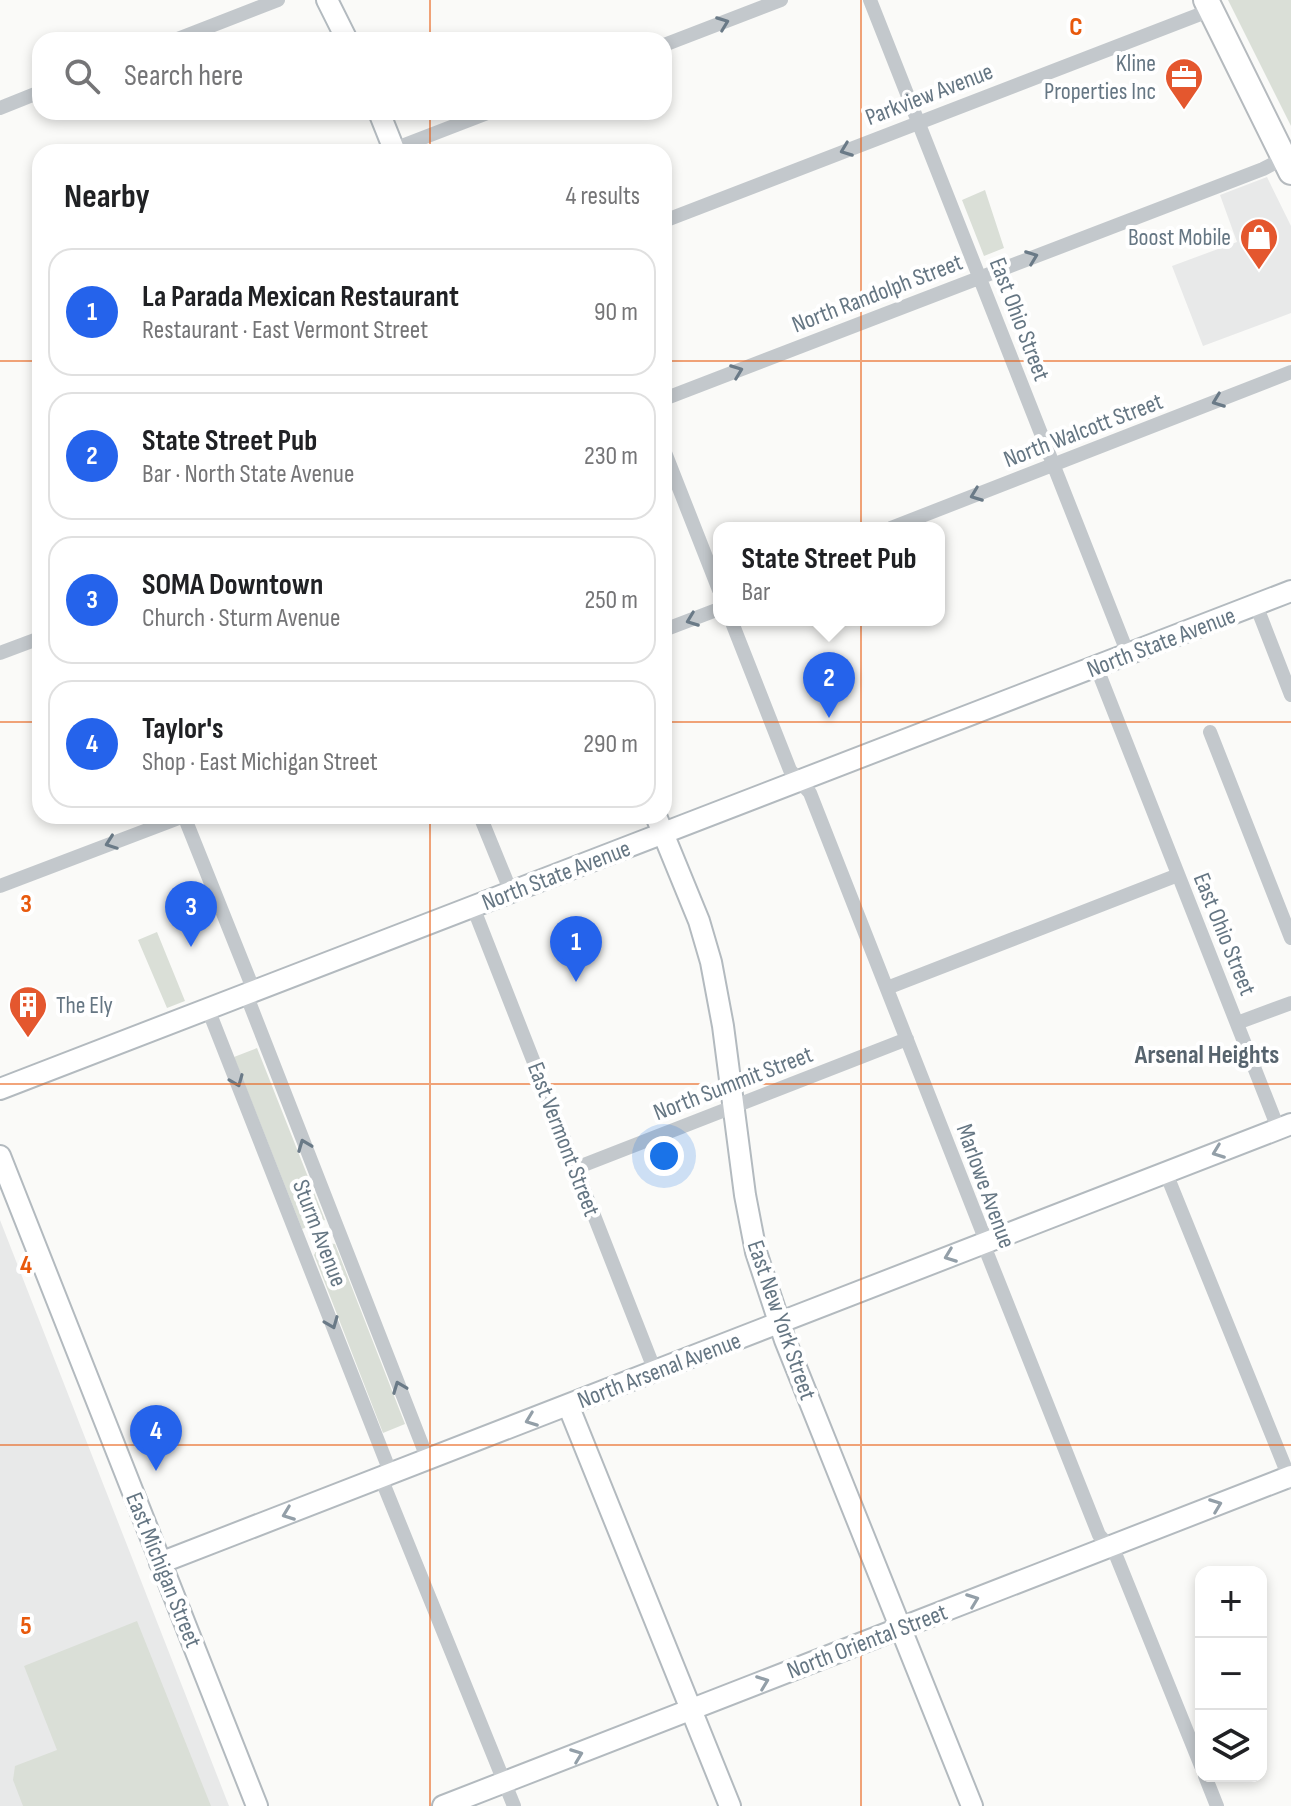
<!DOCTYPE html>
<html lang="en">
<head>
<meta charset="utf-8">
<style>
  body { margin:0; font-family:"Sofia Sans Condensed",sans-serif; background:#f6f6f6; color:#202124 }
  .controls { position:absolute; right:24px; bottom:24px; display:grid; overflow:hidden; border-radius:16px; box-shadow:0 4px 12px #0003 }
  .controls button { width:72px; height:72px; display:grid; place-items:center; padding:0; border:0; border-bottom:2px solid #e0e0e0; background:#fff; color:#202124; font:40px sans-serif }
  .you { position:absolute; left:664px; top:1156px; width:28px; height:28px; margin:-20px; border:6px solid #fff; border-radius:50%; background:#1a73e8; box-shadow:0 0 0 12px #1a73e833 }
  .badge { display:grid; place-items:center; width:52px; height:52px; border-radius:50%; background:#2563eb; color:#fff; font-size:26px; font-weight:700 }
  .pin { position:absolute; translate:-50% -66px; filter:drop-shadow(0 2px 4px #0008) }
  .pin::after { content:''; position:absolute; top:42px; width:28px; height:24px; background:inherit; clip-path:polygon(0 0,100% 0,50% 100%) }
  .popup { position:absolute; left:713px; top:522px; width:232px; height:104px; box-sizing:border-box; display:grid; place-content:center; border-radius:16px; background:#fff; filter:drop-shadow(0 2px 6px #0005); font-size:26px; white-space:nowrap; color:#757577 }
  .popup b { font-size:30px; color:#202124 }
  .popup::after { content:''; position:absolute; left:50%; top:100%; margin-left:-16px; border:16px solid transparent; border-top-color:#fff }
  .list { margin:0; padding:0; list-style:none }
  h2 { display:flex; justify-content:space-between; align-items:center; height:104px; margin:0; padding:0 32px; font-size:34px }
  h2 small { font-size:26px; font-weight:400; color:#757577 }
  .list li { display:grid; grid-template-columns:52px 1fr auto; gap:24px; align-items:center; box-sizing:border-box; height:128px; margin:0 16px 16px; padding:0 16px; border:2px solid #e0e0e0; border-radius:24px }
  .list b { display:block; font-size:30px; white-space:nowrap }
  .list p { margin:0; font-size:26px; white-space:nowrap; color:#757577 }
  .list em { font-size:26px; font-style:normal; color:#757577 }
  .icon { flex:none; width:44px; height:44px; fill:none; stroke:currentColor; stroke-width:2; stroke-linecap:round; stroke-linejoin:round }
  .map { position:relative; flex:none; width:1291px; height:1806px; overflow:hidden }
  .search { position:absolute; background:#fff; box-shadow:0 4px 12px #0003; left:32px; top:32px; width:640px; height:88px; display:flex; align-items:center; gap:20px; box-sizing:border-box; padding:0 28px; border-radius:24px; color:#757577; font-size:30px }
  .panel { position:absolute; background:#fff; box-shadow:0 4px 12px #0003; left:32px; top:144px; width:640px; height:680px; border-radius:24px }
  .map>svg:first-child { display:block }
</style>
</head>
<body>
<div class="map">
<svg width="1291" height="1806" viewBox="0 0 1291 1806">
  <rect width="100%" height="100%" fill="#fafaf8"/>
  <path fill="#e8e9e9" d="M 1267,177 L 1291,226 L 1291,313 L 1203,346 L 1172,266 L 1237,242 L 1220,195 Z
    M 0,1220 L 229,1806 L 0,1806 Z"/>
  <path fill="#dadfd7" d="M 1228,0 L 1291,0 L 1291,126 Z
    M 985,190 L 1004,248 L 984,256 L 962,200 Z
    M 157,932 L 185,1001 L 167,1008 L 138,940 Z
    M 257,1048 L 325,1220 L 302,1229 L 234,1057 Z
    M 329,1243 L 335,1244 L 405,1424 L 383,1433 L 314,1255 L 317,1249 Z
    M 137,1621 L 211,1806 L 23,1806 L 13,1780 L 15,1766 L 57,1750 L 24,1666 Z"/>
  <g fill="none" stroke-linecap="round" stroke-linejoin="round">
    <defs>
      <path id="secondary" d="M 327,0 L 347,40
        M 379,112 L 395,152
        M 656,816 L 699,921 L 711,962 L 723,1026 L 745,1195 L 756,1252 L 785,1340 L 972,1806
        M 0,1089 L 1291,591
        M 0,1156 L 257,1806
        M 568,1405 L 730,1806
        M 160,1563 L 1291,1124
        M 443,1806 L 1291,1476"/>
      <path id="primary" d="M 1206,0 L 1291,172"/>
    </defs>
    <use href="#secondary" stroke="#b3babf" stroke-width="24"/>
    <use href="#primary" stroke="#b5babe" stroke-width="28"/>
    <path stroke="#c3c8cc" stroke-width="14" d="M 870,0 L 1128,654
      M 175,40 L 278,0
      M 664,45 L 781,0
      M 0,108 L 40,92
      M 394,149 L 490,112
      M 664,221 L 1211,10
      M 664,399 L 1263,169 L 1284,158
      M 664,450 L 719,590
      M 891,528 L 1291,372
      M 1256,605 L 1291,695
      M 731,620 L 790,770 L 810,793 L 984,1236 L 985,1248 L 1099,1535 L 1115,1553 L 1201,1766
      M 664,630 L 719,609
      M 0,653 L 40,638
      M 1096,666 L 1278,1128
      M 1210,732 L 1291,938
      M 184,816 L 254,991
      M 480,816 L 511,892
      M 0,886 L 184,816
      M 473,907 L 655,1371
      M 887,988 L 1178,875
      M 246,994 L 428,1460
      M 208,1009 L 391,1474
      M 1237,1023 L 1291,1003
      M 576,1168 L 907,1039
      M 1166,1173 L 1291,1482
      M 381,1478 L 514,1806
      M 1205,1776 L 1217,1806"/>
    <use href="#secondary" stroke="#fff" stroke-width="20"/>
    <use href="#primary" stroke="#fff" stroke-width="24"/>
  </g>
  <defs><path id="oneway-chevron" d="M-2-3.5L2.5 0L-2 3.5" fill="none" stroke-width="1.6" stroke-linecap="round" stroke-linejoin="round" transform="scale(2)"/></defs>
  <g stroke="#6a7a87">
    <use href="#oneway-chevron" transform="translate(723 23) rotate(-21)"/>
    <use href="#oneway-chevron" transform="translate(846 150) rotate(159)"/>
    <use href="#oneway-chevron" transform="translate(1032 257) rotate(-21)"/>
    <use href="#oneway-chevron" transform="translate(737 371) rotate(-21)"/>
    <use href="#oneway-chevron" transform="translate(1218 401) rotate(159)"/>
    <use href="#oneway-chevron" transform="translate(976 495) rotate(159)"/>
    <use href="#oneway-chevron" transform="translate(692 620) rotate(159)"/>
    <use href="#oneway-chevron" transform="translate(111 843) rotate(160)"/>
    <use href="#oneway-chevron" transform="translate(237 1081) rotate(68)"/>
    <use href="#oneway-chevron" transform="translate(304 1145) rotate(-111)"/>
    <use href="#oneway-chevron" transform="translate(332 1323) rotate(68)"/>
    <use href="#oneway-chevron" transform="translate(399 1387) rotate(-111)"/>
  </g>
  <g stroke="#939fa8">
    <use href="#oneway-chevron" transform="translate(1218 1152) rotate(159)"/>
    <use href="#oneway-chevron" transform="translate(950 1256) rotate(159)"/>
    <use href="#oneway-chevron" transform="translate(531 1420) rotate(159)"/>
    <use href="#oneway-chevron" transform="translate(1216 1505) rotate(-21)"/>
    <use href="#oneway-chevron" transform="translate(288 1514) rotate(159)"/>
    <use href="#oneway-chevron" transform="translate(973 1600) rotate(-21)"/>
    <use href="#oneway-chevron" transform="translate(763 1682) rotate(-21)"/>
    <use href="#oneway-chevron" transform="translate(577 1755) rotate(-21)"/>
  </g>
  <path fill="none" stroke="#e8590c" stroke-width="2" stroke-opacity="0.55" d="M 430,0 L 430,40M 861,0 L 861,1806M 430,112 L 430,152M 0,361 L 40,361M 664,361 L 1291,361M 0,722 L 40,722M 664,722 L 1291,722M 430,816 L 430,1806M 0,1084 L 1291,1084M 0,1445 L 1291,1445"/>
  <defs>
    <symbol id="office-pin" viewBox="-11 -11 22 30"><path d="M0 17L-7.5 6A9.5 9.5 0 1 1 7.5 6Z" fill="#e4572e" stroke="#fff"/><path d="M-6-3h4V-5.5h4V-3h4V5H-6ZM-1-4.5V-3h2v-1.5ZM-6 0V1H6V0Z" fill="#fff"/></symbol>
    <symbol id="shop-pin" viewBox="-11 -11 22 30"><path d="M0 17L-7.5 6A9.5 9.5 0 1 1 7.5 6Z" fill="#e4572e" stroke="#fff"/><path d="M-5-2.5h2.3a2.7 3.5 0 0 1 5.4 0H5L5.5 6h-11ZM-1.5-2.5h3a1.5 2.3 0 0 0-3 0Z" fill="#fff"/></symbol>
    <symbol id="building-pin" viewBox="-11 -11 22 30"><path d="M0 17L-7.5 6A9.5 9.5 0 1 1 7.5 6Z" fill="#e4572e" stroke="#fff"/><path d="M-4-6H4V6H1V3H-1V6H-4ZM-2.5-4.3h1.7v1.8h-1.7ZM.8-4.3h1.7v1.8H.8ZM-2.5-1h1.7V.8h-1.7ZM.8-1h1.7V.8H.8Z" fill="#fff"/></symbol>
  </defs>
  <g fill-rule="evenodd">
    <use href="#office-pin" x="1162" y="55" width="44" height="60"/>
    <use href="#shop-pin" x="1237" y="215" width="44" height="60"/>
    <use href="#building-pin" x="6" y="983" width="44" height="60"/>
  </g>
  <g text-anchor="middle" stroke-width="8" stroke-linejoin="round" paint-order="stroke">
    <g font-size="24" fill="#657683" stroke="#fff" text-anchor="end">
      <text x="1156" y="71">Kline<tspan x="1156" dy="28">Properties Inc</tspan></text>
      <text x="1231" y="245">Boost Mobile</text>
      <text x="56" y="1013" text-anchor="start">The Ely</text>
    </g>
    <g font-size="24" fill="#657683" stroke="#fff">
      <text transform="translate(929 94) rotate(-21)" y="8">Parkview Avenue</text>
      <text transform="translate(877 293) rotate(-21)" y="8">North Randolph Street</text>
      <text transform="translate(1020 319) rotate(69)" y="8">East Ohio Street</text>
      <text transform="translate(1083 430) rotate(-21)" y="8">North Walcott Street</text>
      <text transform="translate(1161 642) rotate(-21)" y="8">North State Avenue</text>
      <text transform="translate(556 875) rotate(-21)" y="8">North State Avenue</text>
      <text transform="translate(1225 934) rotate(68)" y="8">East Ohio Street</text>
      <text transform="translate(733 1083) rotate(-21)" y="8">North Summit Street</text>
      <text transform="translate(564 1139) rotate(69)" y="8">East Vermont Street</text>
      <text transform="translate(986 1186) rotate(70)" y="8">Marlowe Avenue</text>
      <text transform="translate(320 1233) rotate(69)" y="8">Sturm Avenue</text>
      <text transform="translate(782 1320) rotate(71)" y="8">East New York Street</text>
      <text transform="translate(659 1370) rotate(-21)" y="8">North Arsenal Avenue</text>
      <text transform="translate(164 1570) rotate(68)" y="8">East Michigan Street</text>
      <text transform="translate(867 1641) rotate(-21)" y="8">North Oriental Street</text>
    </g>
    <g font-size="26" font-weight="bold" fill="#57646e" stroke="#fff">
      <text x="1207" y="1063">Arsenal Heights</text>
    </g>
  </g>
  <g font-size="26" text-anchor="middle" font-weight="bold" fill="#e8590c" stroke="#fff" stroke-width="8" stroke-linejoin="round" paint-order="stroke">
    <text x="1076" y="35">C</text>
    <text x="26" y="912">3</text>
    <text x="26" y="1273">4</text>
    <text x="26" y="1634">5</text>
  </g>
</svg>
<div class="controls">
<button>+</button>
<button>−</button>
<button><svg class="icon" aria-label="layers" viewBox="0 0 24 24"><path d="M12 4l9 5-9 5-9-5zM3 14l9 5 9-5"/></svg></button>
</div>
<div class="you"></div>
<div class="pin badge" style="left:576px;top:982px">1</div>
<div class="pin badge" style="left:829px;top:718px">2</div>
<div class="popup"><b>State Street Pub</b>Bar</div>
<div class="pin badge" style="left:191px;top:947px">3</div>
<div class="pin badge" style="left:156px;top:1471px">4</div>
<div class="search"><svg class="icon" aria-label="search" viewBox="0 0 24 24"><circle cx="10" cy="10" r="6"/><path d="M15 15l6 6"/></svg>Search here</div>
<section class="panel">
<h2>Nearby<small>4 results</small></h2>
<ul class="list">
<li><span class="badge">1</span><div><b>La Parada Mexican Restaurant</b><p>Restaurant · East Vermont Street</p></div><em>90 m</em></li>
<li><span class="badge">2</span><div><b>State Street Pub</b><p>Bar · North State Avenue</p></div><em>230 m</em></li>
<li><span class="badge">3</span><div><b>SOMA Downtown</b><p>Church · Sturm Avenue</p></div><em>250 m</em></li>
<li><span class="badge">4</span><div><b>Taylor's</b><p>Shop · East Michigan Street</p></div><em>290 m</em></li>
</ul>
</section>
</div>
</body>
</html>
